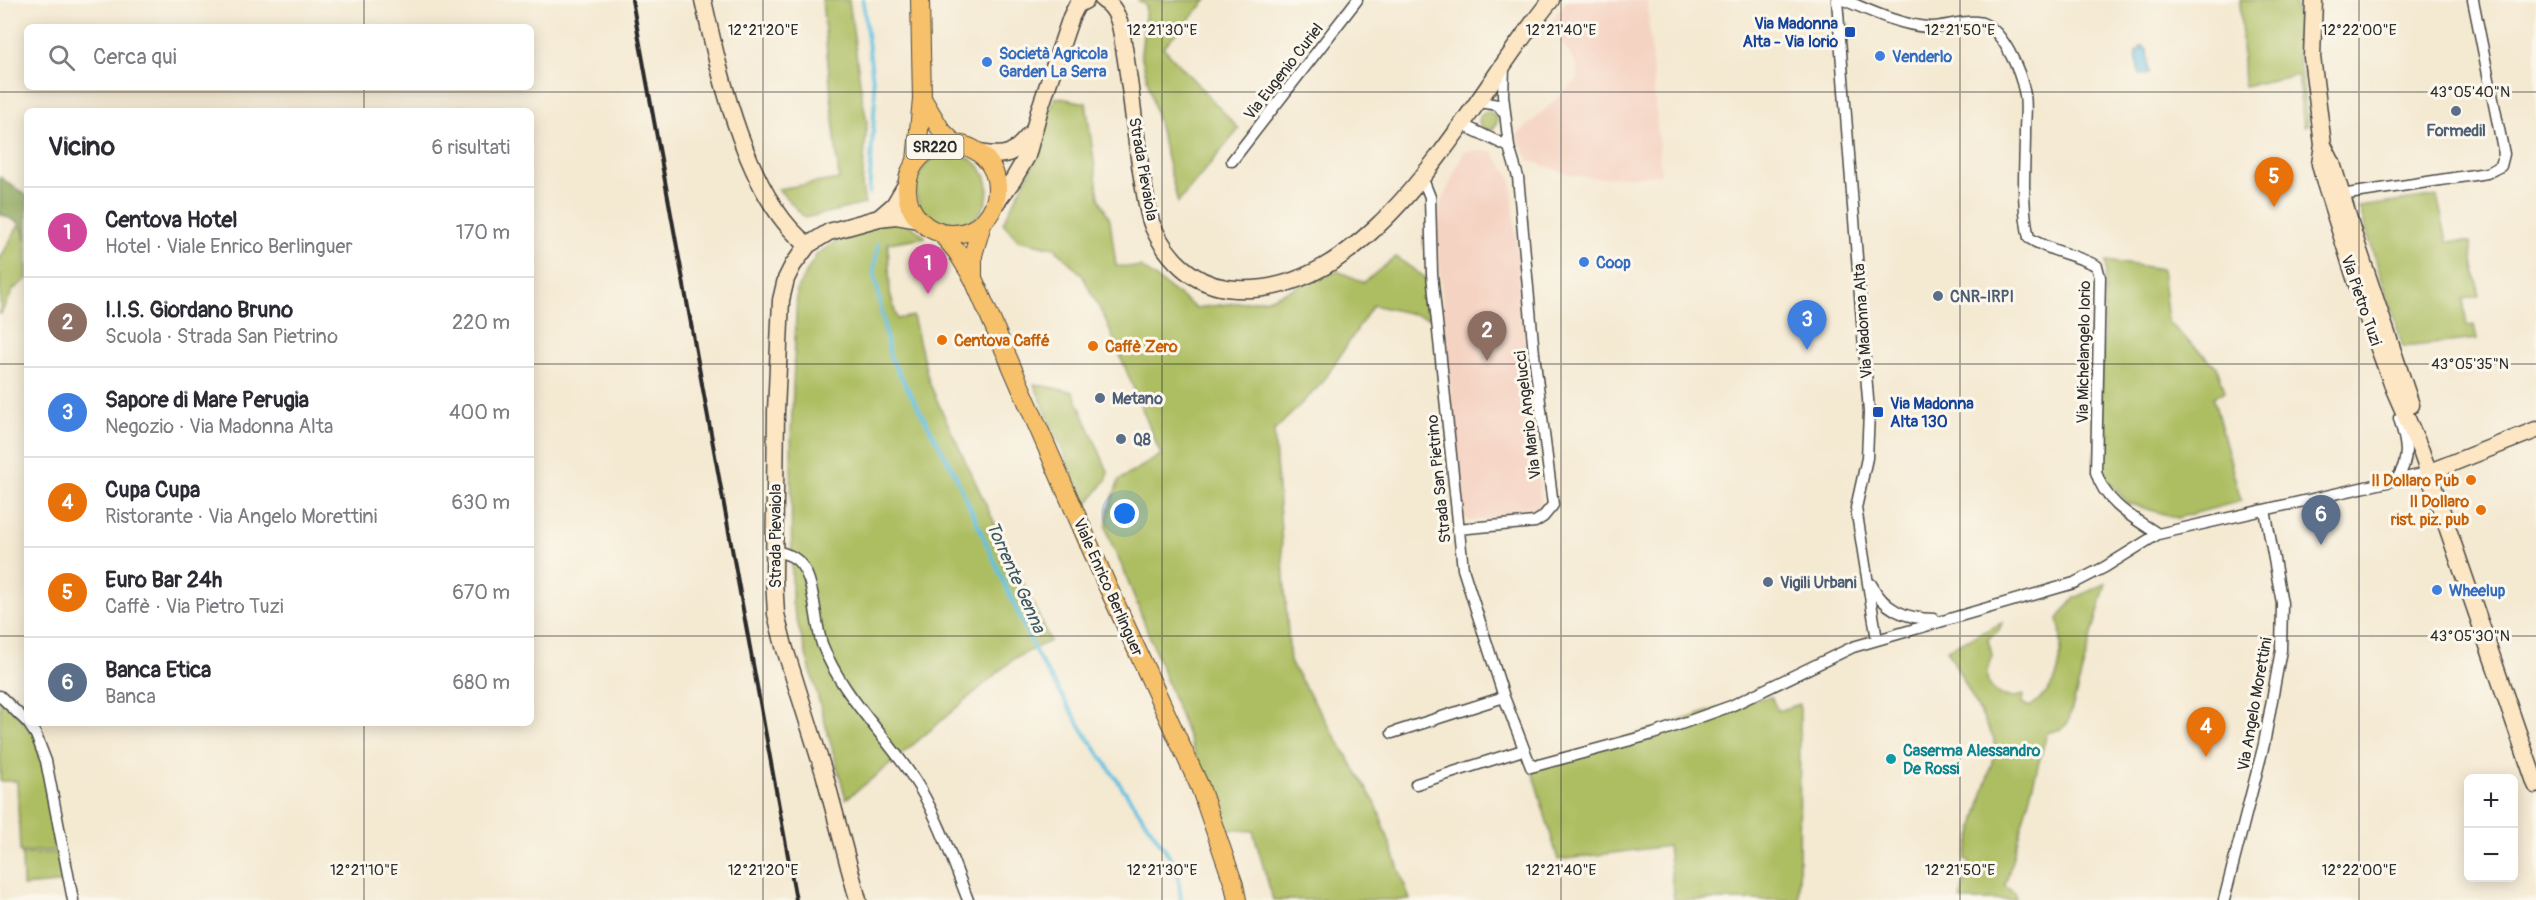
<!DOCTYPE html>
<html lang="it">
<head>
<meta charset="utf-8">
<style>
  body { margin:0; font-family:Pangolin,sans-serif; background:#f7f7f7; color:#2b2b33 }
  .controls { position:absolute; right:18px; bottom:18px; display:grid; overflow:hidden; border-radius:9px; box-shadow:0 3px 15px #0003 }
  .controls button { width:54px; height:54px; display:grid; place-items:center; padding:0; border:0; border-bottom:2px solid #e1e1e2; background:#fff; color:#2b2b33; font:30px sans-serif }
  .you { position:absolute; left:1125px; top:514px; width:21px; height:21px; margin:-15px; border:4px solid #fff; border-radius:50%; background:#1a73e8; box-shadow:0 0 0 9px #1a73e833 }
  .badge { display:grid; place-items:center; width:39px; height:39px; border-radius:50%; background:#c8321e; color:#fff; font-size:20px; font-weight:700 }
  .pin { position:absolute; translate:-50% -50px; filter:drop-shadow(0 2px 3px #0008) }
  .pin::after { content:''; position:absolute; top:32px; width:21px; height:18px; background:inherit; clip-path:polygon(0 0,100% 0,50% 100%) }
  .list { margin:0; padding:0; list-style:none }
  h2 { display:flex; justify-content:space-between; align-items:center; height:78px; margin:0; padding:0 24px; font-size:26px }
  h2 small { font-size:20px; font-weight:400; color:#7c7c81 }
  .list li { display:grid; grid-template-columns:39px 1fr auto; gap:18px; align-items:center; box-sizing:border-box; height:90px; padding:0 24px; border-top:2px solid #e1e1e2 }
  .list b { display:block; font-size:22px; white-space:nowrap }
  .list p { margin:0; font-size:20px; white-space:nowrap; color:#7c7c81 }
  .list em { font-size:20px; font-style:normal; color:#7c7c81 }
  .icon { flex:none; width:33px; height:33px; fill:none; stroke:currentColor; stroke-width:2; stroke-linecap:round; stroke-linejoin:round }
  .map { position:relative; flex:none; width:2536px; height:900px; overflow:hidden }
  .search { position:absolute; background:#fff; box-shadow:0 3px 15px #0003; left:24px; top:24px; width:510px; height:66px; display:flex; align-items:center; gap:15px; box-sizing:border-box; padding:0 21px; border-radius:9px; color:#7c7c81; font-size:22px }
  .panel { position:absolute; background:#fff; box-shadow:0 3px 15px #0003; left:24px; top:108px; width:510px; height:618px; border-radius:9px }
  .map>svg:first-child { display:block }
</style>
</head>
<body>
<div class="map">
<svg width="2536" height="900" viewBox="0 0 2536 900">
  <rect width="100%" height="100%" fill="#fbf7ec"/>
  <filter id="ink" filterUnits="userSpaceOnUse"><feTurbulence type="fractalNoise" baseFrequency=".0167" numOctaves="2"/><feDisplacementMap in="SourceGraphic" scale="12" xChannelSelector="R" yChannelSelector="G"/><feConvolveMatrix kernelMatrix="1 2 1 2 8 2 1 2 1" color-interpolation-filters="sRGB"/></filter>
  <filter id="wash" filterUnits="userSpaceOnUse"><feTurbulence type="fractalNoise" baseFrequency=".008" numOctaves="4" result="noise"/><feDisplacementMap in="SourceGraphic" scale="24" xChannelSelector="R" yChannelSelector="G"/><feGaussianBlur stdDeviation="1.35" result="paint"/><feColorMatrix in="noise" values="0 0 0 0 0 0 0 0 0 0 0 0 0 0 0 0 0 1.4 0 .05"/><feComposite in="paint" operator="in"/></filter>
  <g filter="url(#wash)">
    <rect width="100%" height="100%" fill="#f4e9d1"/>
    <path fill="#f5d3c2" d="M 1567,0 L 1647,0 L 1661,175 L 1596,178 L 1570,175 L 1529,160 L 1516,136 L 1577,80 L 1577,66 L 1550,24 Z
      M 1464,151 L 1492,151 L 1511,178 L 1541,505 L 1533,516 L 1469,521 L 1462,515 L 1436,231 L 1439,208 Z"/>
    <path fill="#adbe62" stroke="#6c7446" stroke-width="1.5" d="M 822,0 L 849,0 L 862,97 L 867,122 L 862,186 L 865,204 L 805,218 L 778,189 L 839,179 Z
      M 1138,0 L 1207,0 L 1163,47 L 1239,129 L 1178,203 L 1141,54 L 1146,6 Z
      M 2240,0 L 2294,0 L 2296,3 L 2297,46 L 2308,125 L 2304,126 L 2297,75 L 2244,86 Z
      M 1055,97 L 1086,103 L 1099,197 L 1110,220 L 1116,266 L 1141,267 L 1196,308 L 1268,299 L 1337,271 L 1364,282 L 1396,257 L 1427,279 L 1430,318 L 1373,305 L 1323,382 L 1274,431 L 1290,662 L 1376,804 L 1410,900 L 1273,900 L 1253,831 L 1224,829 L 1123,568 C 1101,525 1103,525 1119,480 L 1161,455 L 1106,321 L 1082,275 L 1055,248 L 1018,240 L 1003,223 L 1033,165 Z
      M1479 121a9 9 0 1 1 18 0a9 9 0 1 1-18 0Z
      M916 190a36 36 0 1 1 72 0a36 36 0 1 1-72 0Z
      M 2437,196 L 2447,241 L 2470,242 L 2479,296 L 2463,299 L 2467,326 L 2474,325 L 2477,339 L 2403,347 L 2359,207 Z
      M 887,220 L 908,224 L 926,237 L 888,243 L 890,292 L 897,319 L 913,316 L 929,382 L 941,409 L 1050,641 L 1015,658 L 887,767 L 846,799 L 792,603 L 791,438 L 797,289 L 817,254 L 850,232 Z
      M 20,223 L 27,242 L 27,279 L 14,289 L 0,315 L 0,259 Z
      M 2106,261 L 2162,269 L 2168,322 L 2217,367 L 2225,391 L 2213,397 L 2241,501 L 2177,518 L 2128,503 L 2101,473 L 2099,458 Z
      M 1034,384 L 1073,392 L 1108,471 L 1107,479 L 1086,506 Z
      M 2106,583 L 2068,723 L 2061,729 L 2047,733 L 2005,886 L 2016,894 L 2015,900 L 1960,900 L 1970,861 L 1965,859 L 1993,758 L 1994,739 L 1947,649 L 2002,623 L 1999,630 L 1988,639 C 1989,644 1992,652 1992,658 C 1991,662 1988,666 1987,671 C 1985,692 2006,701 2023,695 L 2022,703 L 2030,707 C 2039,699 2050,692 2055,680 C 2062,664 2063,635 2058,619 L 2073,599 Z
      M 0,696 L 36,735 L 63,850 L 20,852 L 17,781 L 0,781 Z
      M 1771,697 L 1778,711 L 1800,704 L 1799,900 L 1674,900 L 1668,846 L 1558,860 L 1531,767 L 1743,701 Z
      M 64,853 L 69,882 L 23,886 L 22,854 Z"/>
    <path fill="#8aa558" stroke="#5a6842" stroke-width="1.5" d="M 0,177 L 27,196 L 27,242 L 20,223 L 0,214 Z"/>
    <path fill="#63c1e1" stroke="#477686" stroke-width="1.5" d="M 2144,46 L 2144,49 L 2147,49 L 2149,74 L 2139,75 L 2136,51 L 2140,51 L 2140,47 Z"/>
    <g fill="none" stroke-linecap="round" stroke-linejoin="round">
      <path stroke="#63c1e1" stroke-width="4" d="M 863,0 L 875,98 L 869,194
        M 878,244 L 874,271 L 890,357 L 953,470 L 1037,655 L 1084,732 L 1177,867 L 1181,900"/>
    </g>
  </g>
  <g filter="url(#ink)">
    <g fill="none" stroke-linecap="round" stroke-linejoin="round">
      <defs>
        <path id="street" d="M 1837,0 L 1869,412 L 1867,458 L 1856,508 L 1877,640
          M 1844,0 C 1871,11 1897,24 1927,27 C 1943,28 1961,20 1977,22 C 2002,24 2021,73 2025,95 C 2027,107 2025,120 2025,132 C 2025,167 2021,203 2029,238 C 2050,252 2075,254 2097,266 L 2100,277 L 2096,472 C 2105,503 2132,517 2158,534
          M 1479,102 L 1498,105 L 1504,113
          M 1463,125 L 1509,147 L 1503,95 L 1504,67
          M 1232,161 L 1357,0
          M 1422,177 L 1430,197 L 1432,274 L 1463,569 L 1504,697 L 1531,767 L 1653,734 L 1731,706 L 1853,647 L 2074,583 L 2105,567 L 2158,534 L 2427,473
          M 2341,195 L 2487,173 L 2501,166 L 2504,154 L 2473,0
          M 2397,479 C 2411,458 2406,441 2399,418
          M 1457,529 L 1535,522 L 1543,517 L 1553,505 L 1534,354 L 1518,177 L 1509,147
          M 774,550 C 780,552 786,554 791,556 C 817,569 813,619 822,644 C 843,699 889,737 919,787 C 940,822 953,862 968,900
          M 1871,584 C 1884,610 1906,619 1934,619
          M 0,696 L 27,722
          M 28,723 L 36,735 L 46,761 L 73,900
          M 1392,733 L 1504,697
          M 1416,784 L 1523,750
          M 2224,900 L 2264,744 L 2281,650 L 2282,603 L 2265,510"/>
        <path id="secondary" d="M 703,0 C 719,71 747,200 808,245
          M 1103,0 C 1120,9 1121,30 1124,48 C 1132,93 1135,138 1143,183 C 1146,197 1147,213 1153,227 C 1167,258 1192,283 1226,288 C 1373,308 1473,93 1551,0
          M 2314,0 L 2312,57 L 2323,145 L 2320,164 L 2325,183 L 2368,319 L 2394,389 L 2421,451 L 2536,785
          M 2323,145 L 2332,163 L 2354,236 L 2411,405
          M 980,153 C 1006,158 1014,154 1030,134
          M 996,203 L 1013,180 L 1027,156 L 1040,108 L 1071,17 L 1077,5 L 1086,0
          M 880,217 L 894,205 L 907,183
          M 2427,473 L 2536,430
          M 858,900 L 824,773 L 784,646 L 776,614 L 774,579 L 776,411 L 781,300 L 786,279 L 793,265 L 808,245 L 829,232 L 879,218 L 896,216 L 919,220"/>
        <path id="primary" d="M 923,100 L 941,130 L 955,144
          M907 189a45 45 0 1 1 90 0a45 45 0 1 1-90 0Z
          M 916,161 L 922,99 L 920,0
          M 941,233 L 957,252 L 973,278 L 1106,583 L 1200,787 L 1234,885 L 1237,900
          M 973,278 L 973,255 L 982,224"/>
      </defs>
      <use href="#street" stroke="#494844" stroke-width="13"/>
      <use href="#secondary" stroke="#494844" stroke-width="19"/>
      <use href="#primary" stroke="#494844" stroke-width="20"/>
      <use href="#street" stroke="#fff" stroke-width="10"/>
      <use href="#secondary" stroke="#fce6c4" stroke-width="16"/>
      <use href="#primary" stroke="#f7c06b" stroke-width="18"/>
      <path stroke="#2b2b2b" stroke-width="4" d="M 632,0 L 796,900"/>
    </g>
  </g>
  <path fill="none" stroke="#2b2b2b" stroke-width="1.5" stroke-opacity="0.45" d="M 364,0 L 364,27M 763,0 L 763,900M 1162,0 L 1162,900M 1561,0 L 1561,900M 1960,0 L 1960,900M 2359,0 L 2359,900M 364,87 L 364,111M 0,92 L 2536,92M 0,364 L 27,364M 531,364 L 2536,364M 0,636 L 27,636M 531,636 L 2536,636M 364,723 L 364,900"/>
  <g fill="#1a4fb4" stroke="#fbf7ec" stroke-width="2">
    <rect x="1844" y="26" width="12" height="12" rx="3"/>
    <rect x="1872" y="406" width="12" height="12" rx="3"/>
  </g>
  <g fill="#3f7fe0" stroke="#fbf7ec" stroke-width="2">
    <circle cx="1880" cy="56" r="6"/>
    <circle cx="987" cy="62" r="6"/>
    <circle cx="1584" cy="262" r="6"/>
    <circle cx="2437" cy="590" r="6"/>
  </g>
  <g fill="#5c6f8a" stroke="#fbf7ec" stroke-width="2">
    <circle cx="2456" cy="111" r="6"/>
    <circle cx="1938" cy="296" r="6"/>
    <circle cx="1100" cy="398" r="6"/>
    <circle cx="1121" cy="439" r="6"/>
    <circle cx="1768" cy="582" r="6"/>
  </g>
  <g fill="#e8710a" stroke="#fbf7ec" stroke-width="2">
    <circle cx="942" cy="340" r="6"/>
    <circle cx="1093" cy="346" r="6"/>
    <circle cx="2471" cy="480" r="6"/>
    <circle cx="2481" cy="510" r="6"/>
  </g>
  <circle fill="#0f9aa8" stroke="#fbf7ec" stroke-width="2" cx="1891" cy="759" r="6"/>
  <g text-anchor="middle" stroke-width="6" stroke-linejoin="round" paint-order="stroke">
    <rect fill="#fbf7ec" stroke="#696865" stroke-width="1.5" x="906.5" y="135" width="57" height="24" rx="4.5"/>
    <g font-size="15" font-weight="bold" fill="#2b2b2b">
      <text x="935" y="152">SR220</text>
    </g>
    <g font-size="16" font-weight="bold" fill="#164399" stroke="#fbf7ec" text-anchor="end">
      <text x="1838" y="29">Via Madonna<tspan x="1838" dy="18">Alta - Via Iorio</tspan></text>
      <text x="1890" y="409" text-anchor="start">Via Madonna<tspan x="1890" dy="18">Alta 130</tspan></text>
    </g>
    <g font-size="16" font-weight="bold" fill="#366cbe" stroke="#fbf7ec" text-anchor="start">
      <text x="999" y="59">Società Agricola<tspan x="999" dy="18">Garden La Serra</tspan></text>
      <text x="1892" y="62">Venderlo</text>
      <text x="1596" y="268">Coop</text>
      <text x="2449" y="596">Wheelup</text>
    </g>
    <g font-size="16" fill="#2b2b2b" stroke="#fbf7ec">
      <text transform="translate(1283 71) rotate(-52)" y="6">Via Eugenio Curiel</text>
      <text transform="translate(1144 169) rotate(80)" y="6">Strada Pievaiola</text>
      <text transform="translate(2362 300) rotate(71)" y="6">Via Pietro Tuzi</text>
      <text transform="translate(1862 321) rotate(-94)" y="6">Via Madonna Alta</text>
      <text transform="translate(2083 352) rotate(-89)" y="6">Via Michelangelo Iorio</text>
      <text transform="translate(1527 415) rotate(-97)" y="6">Via Mario Angelucci</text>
      <text transform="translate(1438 479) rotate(-96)" y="6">Strada San Pietrino</text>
      <text transform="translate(775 536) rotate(-90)" y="6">Strada Pievaiola</text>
      <text transform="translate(1109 587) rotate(66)" y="6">Viale Enrico Berlinguer</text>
      <text transform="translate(2254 704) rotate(-80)" y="6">Via Angelo Morettini</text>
    </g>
    <g font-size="16" font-weight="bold" fill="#4e5e75" stroke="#fbf7ec" text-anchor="start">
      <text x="2456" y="136" text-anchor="middle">Formedil</text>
      <text x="1950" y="302">CNR-IRPI</text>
      <text x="1112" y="404">Metano</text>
      <text x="1133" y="445">Q8</text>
      <text x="1780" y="588">Vigili Urbani</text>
    </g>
    <g font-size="16" font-weight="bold" fill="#c56008" stroke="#fbf7ec" text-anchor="start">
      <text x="954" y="346">Centova Caffé</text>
      <text x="1105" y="352">Caffè Zero</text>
      <text x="2459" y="486" text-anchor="end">Il Dollaro Pub</text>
      <text x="2469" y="507" text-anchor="end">Il Dollaro<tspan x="2469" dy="18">rist. piz. pub</tspan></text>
    </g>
    <g font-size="16" font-weight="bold" fill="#0d838f" stroke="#fbf7ec" text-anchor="start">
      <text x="1903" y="756">Caserma Alessandro<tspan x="1903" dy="18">De Rossi</tspan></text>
    </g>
    <g font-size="18" font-style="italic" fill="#3c5862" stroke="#fbf7ec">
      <text transform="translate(1016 577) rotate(66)" y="6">Torrente Genna</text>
    </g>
  </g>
  <g font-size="15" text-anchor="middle" fill="#2b2b2b" stroke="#fbf7ec" stroke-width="6" stroke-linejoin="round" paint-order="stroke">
    <text x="763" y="35">12°21'20"E</text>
    <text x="1162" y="35">12°21'30"E</text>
    <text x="1561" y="35">12°21'40"E</text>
    <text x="1960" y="35">12°21'50"E</text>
    <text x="2359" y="35">12°22'00"E</text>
    <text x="2470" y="97">43°05'40"N</text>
    <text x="2470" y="369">43°05'35"N</text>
    <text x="2470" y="641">43°05'30"N</text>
    <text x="364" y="875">12°21'10"E</text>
    <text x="763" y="875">12°21'20"E</text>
    <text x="1162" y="875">12°21'30"E</text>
    <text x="1561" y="875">12°21'40"E</text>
    <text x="1960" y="875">12°21'50"E</text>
    <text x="2359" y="875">12°22'00"E</text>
  </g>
</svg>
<div class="controls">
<button>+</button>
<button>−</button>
</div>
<div class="you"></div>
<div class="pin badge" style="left:928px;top:294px;background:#d1479c">1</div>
<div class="pin badge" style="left:1487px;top:361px;background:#8d6e63">2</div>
<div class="pin badge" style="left:1807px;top:350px;background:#3f7fe0">3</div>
<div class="pin badge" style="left:2206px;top:757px;background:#e8710a">4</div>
<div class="pin badge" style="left:2274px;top:207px;background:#e8710a">5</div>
<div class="pin badge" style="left:2321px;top:545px;background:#5c6f8a">6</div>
<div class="search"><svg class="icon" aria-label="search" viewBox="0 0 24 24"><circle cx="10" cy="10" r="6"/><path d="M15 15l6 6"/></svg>Cerca qui</div>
<section class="panel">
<h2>Vicino<small>6 risultati</small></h2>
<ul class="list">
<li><span class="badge" style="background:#d1479c">1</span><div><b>Centova Hotel</b><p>Hotel · Viale Enrico Berlinguer</p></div><em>170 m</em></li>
<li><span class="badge" style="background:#8d6e63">2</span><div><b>I.I.S. Giordano Bruno</b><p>Scuola · Strada San Pietrino</p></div><em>220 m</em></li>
<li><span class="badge" style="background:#3f7fe0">3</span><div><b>Sapore di Mare Perugia</b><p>Negozio · Via Madonna Alta</p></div><em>400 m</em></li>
<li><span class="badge" style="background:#e8710a">4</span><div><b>Cupa Cupa</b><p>Ristorante · Via Angelo Morettini</p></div><em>630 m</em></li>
<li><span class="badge" style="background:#e8710a">5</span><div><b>Euro Bar 24h</b><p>Caffè · Via Pietro Tuzi</p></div><em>670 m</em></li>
<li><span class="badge" style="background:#5c6f8a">6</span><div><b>Banca Etica</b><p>Banca</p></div><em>680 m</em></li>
</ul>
</section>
</div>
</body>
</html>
